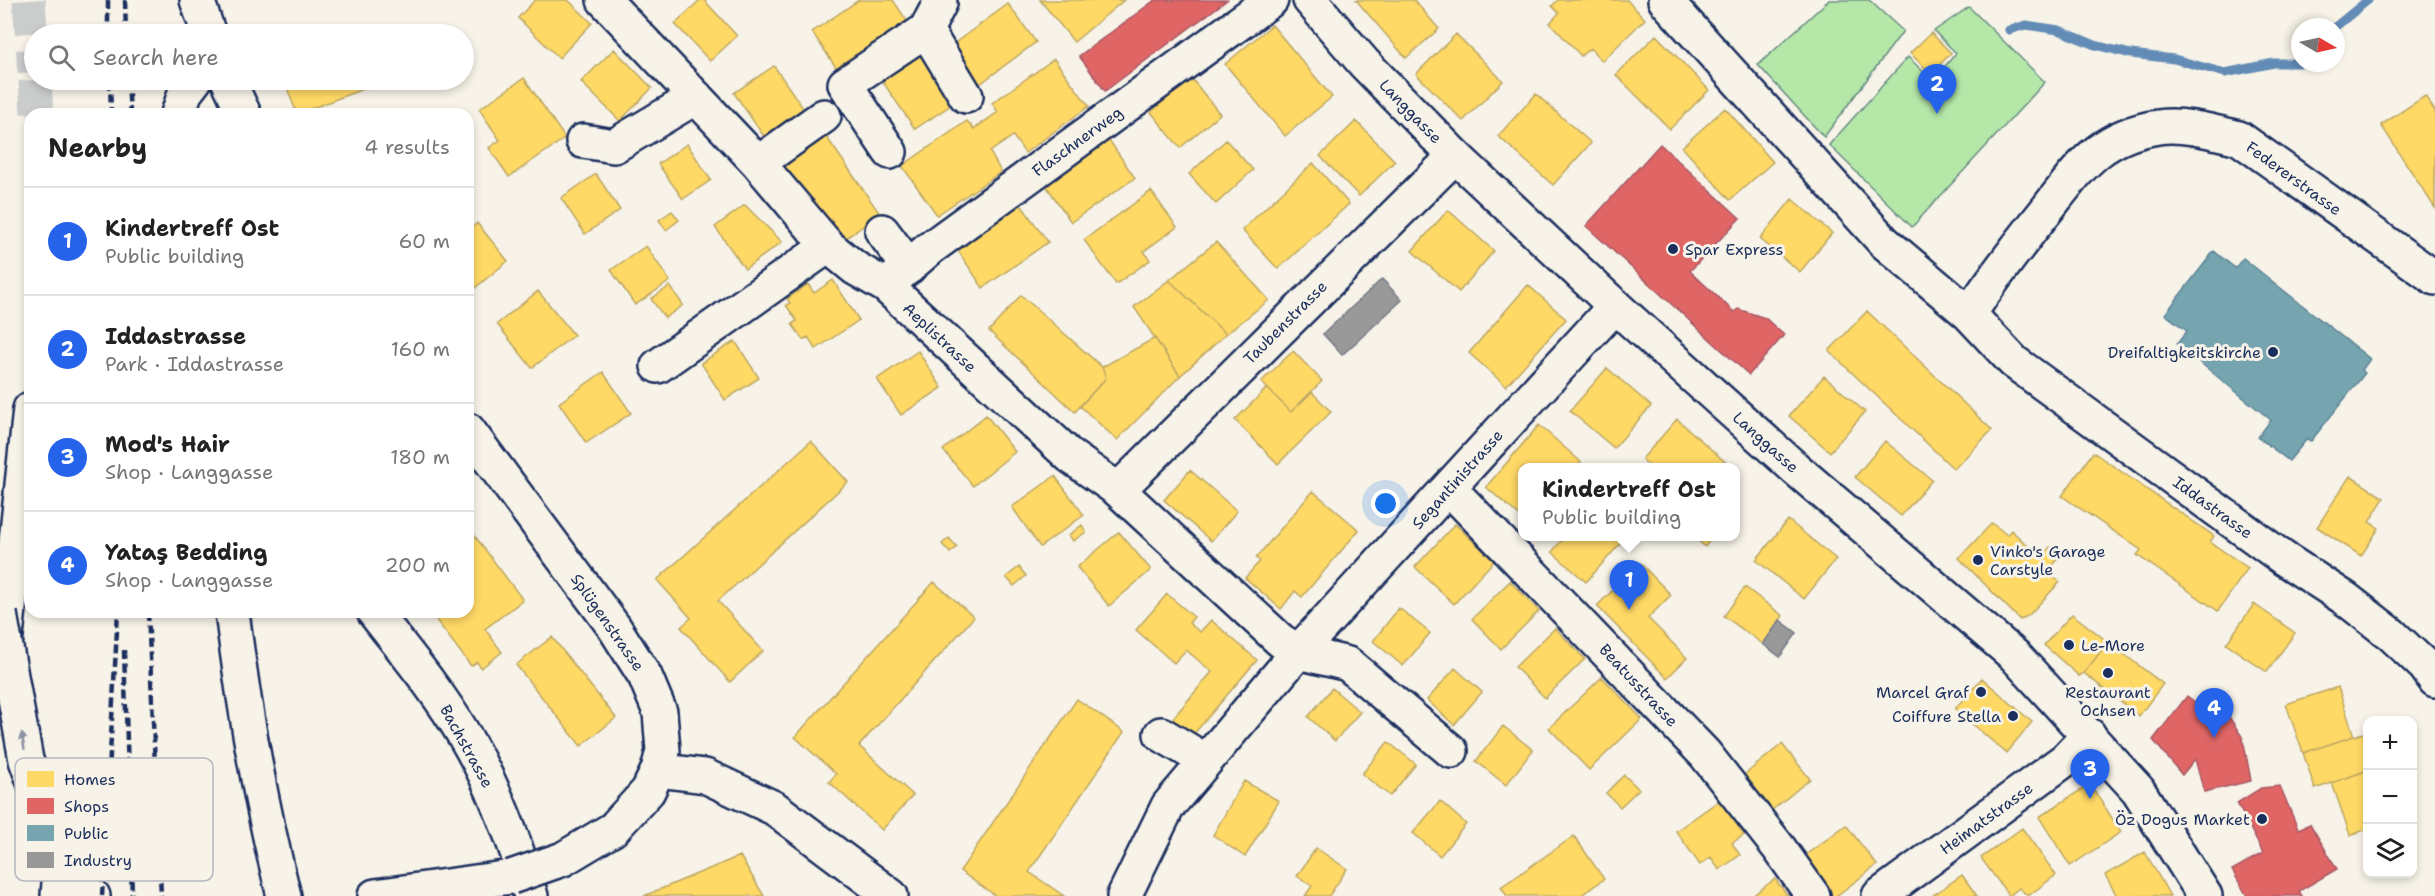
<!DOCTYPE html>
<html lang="en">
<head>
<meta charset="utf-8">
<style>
  body { margin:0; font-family:"Shantell Sans",sans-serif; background:#f2f2f2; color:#222 }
  .controls { position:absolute; right:18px; bottom:18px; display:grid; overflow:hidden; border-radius:12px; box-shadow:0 3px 9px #0003 }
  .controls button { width:54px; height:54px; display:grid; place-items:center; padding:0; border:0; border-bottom:2px solid #e0e0e0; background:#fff; color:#222; font:30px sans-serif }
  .compass { position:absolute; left:2291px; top:18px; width:54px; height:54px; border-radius:50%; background:#fff; box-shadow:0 3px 9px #0003; rotate:99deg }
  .you { position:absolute; left:1386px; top:504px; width:21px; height:21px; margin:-15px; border:4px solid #fff; border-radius:50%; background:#1a73e8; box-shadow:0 0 0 9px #1a73e833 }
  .badge { display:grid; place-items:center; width:39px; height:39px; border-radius:50%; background:#2563eb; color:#fff; font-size:20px; font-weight:700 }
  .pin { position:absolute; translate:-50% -50px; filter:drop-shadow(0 2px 3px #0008) }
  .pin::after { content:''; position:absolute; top:32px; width:21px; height:18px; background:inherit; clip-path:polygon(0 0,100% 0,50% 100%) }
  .popup { position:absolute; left:1518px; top:463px; width:222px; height:78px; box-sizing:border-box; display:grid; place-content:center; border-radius:12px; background:#fff; filter:drop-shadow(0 2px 4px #0005); font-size:20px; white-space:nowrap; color:#767676 }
  .popup b { font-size:22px; color:#222 }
  .popup::after { content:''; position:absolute; left:50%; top:100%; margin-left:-12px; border:12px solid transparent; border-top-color:#fff }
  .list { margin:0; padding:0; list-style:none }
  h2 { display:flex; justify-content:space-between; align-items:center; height:78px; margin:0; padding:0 24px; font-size:26px }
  h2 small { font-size:20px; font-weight:400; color:#767676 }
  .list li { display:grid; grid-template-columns:39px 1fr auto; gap:18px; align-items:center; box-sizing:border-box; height:108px; padding:0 24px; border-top:2px solid #e0e0e0 }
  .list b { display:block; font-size:22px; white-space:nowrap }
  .list p { margin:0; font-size:20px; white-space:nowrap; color:#767676 }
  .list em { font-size:20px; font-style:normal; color:#767676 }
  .icon { flex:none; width:33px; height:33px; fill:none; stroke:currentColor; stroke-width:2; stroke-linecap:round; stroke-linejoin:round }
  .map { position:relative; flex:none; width:2435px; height:896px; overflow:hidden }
  .search { position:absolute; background:#fff; box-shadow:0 3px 9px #0003; left:24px; top:24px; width:450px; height:66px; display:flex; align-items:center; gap:15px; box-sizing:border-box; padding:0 21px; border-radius:33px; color:#767676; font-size:22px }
  .panel { position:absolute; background:#fff; box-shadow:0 3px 9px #0003; left:24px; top:108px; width:450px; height:510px; border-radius:18px }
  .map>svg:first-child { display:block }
</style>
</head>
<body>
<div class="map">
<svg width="2435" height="896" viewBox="0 0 2435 896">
  <rect width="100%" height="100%" fill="#f7f3e8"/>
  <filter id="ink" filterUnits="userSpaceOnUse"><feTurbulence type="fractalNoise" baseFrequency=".0167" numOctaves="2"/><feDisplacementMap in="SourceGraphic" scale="12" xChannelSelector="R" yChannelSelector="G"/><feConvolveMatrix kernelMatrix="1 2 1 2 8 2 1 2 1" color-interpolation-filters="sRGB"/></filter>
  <g filter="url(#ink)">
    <path fill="#b5e8a8" stroke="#688c83" stroke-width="1.5" d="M 1829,0 L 1869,0 L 1903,31 L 1824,137 L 1758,65 Z
      M 1969,7 L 2045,82 L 1912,227 L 1829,145 L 1908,57 L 1933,81 L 1956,53 L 1934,31 Z"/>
    <path fill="#ffd966" stroke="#bba664" stroke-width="1.5" d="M 535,0 L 568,0 L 592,23 L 559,58 L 518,18 Z
      M 700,0 L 704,0 L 737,36 L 710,61 L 675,24 Z
      M 859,0 L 893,0 L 907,21 L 837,69 L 812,32 Z
      M 1040,0 L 1124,0 L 1074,42 Z
      M 1356,0 L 1414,0 L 1439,29 L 1406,58 Z
      M 1558,0 L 1627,0 L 1645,19 L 1602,61 L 1590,48 L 1581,56 L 1550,23 L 1559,13 L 1552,6 Z
      M 1008,4 L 1036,42 L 980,84 L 952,45 Z
      M 1272,25 L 1332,97 L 1285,136 L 1225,64 Z
      M 1931,33 L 1951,53 L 1931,74 L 1910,53 Z
      M 1456,34 L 1503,81 L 1463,121 L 1416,74 Z
      M 1656,35 L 1709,90 L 1670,129 L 1616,75 Z
      M 916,40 L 957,101 L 915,129 L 874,69 Z
      M 614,49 L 652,88 L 620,121 L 581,82 Z
      M 1054,59 L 1089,106 L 1025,153 L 1013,136 L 990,152 L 1001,172 L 937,215 L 902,166 L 967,121 L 974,129 L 998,112 L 992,103 Z
      M 774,66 L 805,111 L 765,138 L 734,93 Z
      M 524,78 L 565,138 L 509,177 L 489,148 L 500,140 L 479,109 Z
      M 1191,78 L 1220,114 L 1180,148 L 1151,112 Z
      M 284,80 L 374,80 L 376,84 L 297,114 Z
      M 1536,94 L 1591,143 L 1553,185 L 1498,136 Z
      M 2425,96 L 2435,111 L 2435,208 L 2381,125 Z
      M 1725,108 L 1773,162 L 1730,200 L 1682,147 Z
      M 1356,121 L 1395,161 L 1359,196 L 1320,156 Z
      M 821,129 L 880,214 L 839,243 L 777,160 Z
      M 1109,140 L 1135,178 L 1071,222 L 1045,184 Z
      M 1226,140 L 1253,170 L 1216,204 L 1189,174 Z
      M 687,144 L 711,180 L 683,199 L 658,164 Z
      M 1313,163 L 1349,204 L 1278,269 L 1242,230 Z
      M 596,174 L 620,210 L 585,234 L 561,198 Z
      M 1151,191 L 1177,227 L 1144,251 L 1150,260 L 1116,284 L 1084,240 Z
      M 1792,199 L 1832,233 L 1800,272 L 1760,239 Z
      M 1019,202 L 1048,242 L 983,288 L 956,248 Z
      M 745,205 L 782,242 L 745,269 L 715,227 Z
      M 1448,210 L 1494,251 L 1459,292 L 1412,251 Z
      M 672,211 L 679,220 L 666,230 L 659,220 Z
      M 477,223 L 508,261 L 475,288 L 468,278 L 468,231 Z
      M 1216,242 L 1269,300 L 1226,334 L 1169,280 Z
      M 646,246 L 670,281 L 635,305 L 611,270 Z
      M 833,280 L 859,320 L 816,349 L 808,337 L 803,340 L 792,324 L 797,321 L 786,305 L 790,303 L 787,299 L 808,284 L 814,293 Z
      M 1169,280 L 1226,334 L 1180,376 L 1134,307 Z
      M 1528,285 L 1566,319 L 1506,386 L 1469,353 Z
      M 670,286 L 683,305 L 665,318 L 651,299 Z
      M 538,291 L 574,335 L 532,368 L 497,324 Z
      M 1021,295 L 1102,367 L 1106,378 L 1075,412 L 989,331 Z
      M 1867,311 L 1992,430 L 1954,469 L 1829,351 Z
      M 1155,338 L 1180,376 L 1117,440 L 1080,406 L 1106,378 L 1102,367 Z
      M 735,341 L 759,378 L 725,400 L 701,363 Z
      M 918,351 L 942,388 L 901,415 L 877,379 Z
      M 1293,351 L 1322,381 L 1291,412 L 1261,382 Z
      M 1607,368 L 1651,406 L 1614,448 L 1570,411 Z
      M 603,372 L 631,413 L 586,443 L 559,403 Z
      M 1824,376 L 1865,412 L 1830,452 L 1789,416 Z
      M 1267,388 L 1291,412 L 1312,392 L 1331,412 L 1278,464 L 1235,420 Z
      M 986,415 L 1015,452 L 973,486 L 943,450 Z
      M 1677,419 L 1732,468 L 1651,468 L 1642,459 Z
      M 1539,425 L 1581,462 L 1576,468 L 1522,468 L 1522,518 L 1486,487 Z
      M 811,441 L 848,482 L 718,601 L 763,651 L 730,682 L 681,627 L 691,618 L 657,580 Z
      M 1885,441 L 1932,480 L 1901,516 L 1855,477 Z
      M 2093,452 L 2214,536 L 2210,542 L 2248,568 L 2218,611 L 2137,555 L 2141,550 L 2062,496 Z
      M 1190,470 L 1237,511 L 1211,541 L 1164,500 Z
      M 1055,476 L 1084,515 L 1040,547 L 1012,507 Z
      M 2350,476 L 2384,498 L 2369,522 L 2379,528 L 2361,556 L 2317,527 Z
      M 1313,491 L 1359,530 L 1302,597 L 1295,591 L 1281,609 L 1245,578 L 1260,561 L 1256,558 Z
      M 1788,520 L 1836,559 L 1804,599 L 1756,560 Z
      M 1992,523 L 2007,535 L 2011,530 L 2041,558 L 2050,547 L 2061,555 L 2048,572 L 2060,582 L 2029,615 L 2020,620 L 1959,558 Z
      M 1455,524 L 1494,561 L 1454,604 L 1415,567 Z
      M 1082,525 L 1086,532 L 1073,541 L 1069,535 Z
      M 468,527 L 523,600 L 485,629 L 502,652 L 481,668 L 477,662 L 471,666 L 430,612 L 468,612 Z
      M 1119,532 L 1151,570 L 1109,606 L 1077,567 Z
      M 1565,536 L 1627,536 L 1586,582 L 1552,552 Z
      M 1693,536 L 1713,536 L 1705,547 Z
      M 949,538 L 957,547 L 950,553 L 942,544 Z
      M 1640,563 L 1671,595 L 1648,618 L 1687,658 L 1667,678 L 1597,606 Z
      M 1019,567 L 1026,576 L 1014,586 L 1006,577 Z
      M 1510,581 L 1539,611 L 1501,649 L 1472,619 Z
      M 934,582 L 974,617 L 859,746 L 913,795 L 882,830 L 829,782 L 836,774 L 795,737 Z
      M 1745,587 L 1783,616 L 1763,644 L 1724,616 Z
      M 1167,594 L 1194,617 L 1189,623 L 1200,632 L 1211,620 L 1257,660 L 1187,742 L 1167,725 L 1212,672 L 1186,650 L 1174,663 L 1136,630 Z
      M 2254,604 L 2295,633 L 2267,672 L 2226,644 Z
      M 1399,608 L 1430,633 L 1403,666 L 1373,641 Z
      M 2072,614 L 2108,642 L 2084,673 L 2079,676 L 2044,645 Z
      M 1555,628 L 1585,659 L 1545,698 L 1515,667 Z
      M 552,637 L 616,718 L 581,746 L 516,665 Z
      M 2108,642 L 2163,684 L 2139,716 L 2084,673 Z
      M 1455,668 L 1482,692 L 1454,725 L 1427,700 Z
      M 1602,677 L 1642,719 L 1589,770 L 1549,728 Z
      M 1982,678 L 2032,722 L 2006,753 L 1955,709 Z
      M 2338,687 L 2354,736 L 2303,753 L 2286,704 Z
      M 1332,688 L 1360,712 L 1335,741 L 1308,717 Z
      M 1077,699 L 1124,732 L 1029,872 L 1064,896 L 996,896 L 960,871 Z
      M 1503,726 L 1533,750 L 1506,785 L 1476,761 Z
      M 2363,733 L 2368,746 L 2368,770 L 2315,789 L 2303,753 Z
      M 1388,742 L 1416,764 L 1390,796 L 1362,774 Z
      M 1782,744 L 1810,779 L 1771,811 L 1743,776 Z
      M 2368,770 L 2368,829 L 2350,835 L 2332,783 Z
      M 1624,775 L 1639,789 L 1620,807 L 1606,793 Z
      M 1244,781 L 1279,801 L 1245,857 L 1213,835 Z
      M 2090,784 L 2121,832 L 2070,866 L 2039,817 Z
      M 1720,800 L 1744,835 L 1732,843 L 1740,855 L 1719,870 L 1711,857 L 1700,865 L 1676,831 Z
      M 1440,801 L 1466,824 L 1440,856 L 1413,833 Z
      M 1846,825 L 1877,865 L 1836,896 L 1827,896 L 1799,860 Z
      M 2022,828 L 2056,875 L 2028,896 L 2019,888 L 2009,896 L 1981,858 Z
      M 1574,836 L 1604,879 L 1580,896 L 1507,896 L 1501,887 Z
      M 1316,848 L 1347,869 L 1329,896 L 1305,896 L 1312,886 L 1297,876 Z
      M 2145,852 L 2170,896 L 2117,896 L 2105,875 Z
      M 740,856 L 764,896 L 644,896 Z
      M 1962,875 L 1977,896 L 1932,896 Z
      M 1775,879 L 1788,896 L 1752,896 Z"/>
    <path fill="#e06666" stroke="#a55664" stroke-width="1.5" d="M 1155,0 L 1227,0 L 1105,91 L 1079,56 Z
      M 1660,144 L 1740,218 L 1690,271 L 1734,312 L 1738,309 L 1765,318 L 1784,335 L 1749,375 L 1586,226 Z
      M 2187,696 L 2204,709 L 2219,702 L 2243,738 L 2251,781 L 2204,792 L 2195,759 L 2182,775 L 2153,740 Z
      M 2280,786 L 2298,829 L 2310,824 L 2337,869 L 2299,891 L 2302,896 L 2247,896 L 2232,870 L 2263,853 L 2237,803 L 2261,788 Z"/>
    <path fill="#76a5af" stroke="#5b8297" stroke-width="1.5" d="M 2214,251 L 2235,268 L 2243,258 L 2370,359 L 2362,370 L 2365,373 L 2311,441 L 2307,439 L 2289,461 L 2258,437 L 2271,420 L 2177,344 L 2187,331 L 2165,314 Z"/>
    <path fill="#999" stroke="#737987" stroke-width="1.5" d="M 1382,279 L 1402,300 L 1342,355 L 1323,334 Z
      M 1780,620 L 1797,633 L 1780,657 L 1763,644 Z"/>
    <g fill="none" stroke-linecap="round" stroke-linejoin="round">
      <path stroke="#628bb6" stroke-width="9" d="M 2335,27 L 2368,0
        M 2009,30 L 2026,25 L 2059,30 L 2095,45 L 2131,54 L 2174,59 L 2225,73 L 2274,63 L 2300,63"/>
      <path stroke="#cbcccc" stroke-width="33" stroke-dasharray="33 16" stroke-linecap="butt" d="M 29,0 L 34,72
        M 35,80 L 37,114"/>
      <defs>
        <path id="minor" d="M 604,0 L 758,163 L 828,246 L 855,268 L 886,286 L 1070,456 L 1118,490 L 1280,640 L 1298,652 L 1348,664 L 1451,751
          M 1665,0 L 1884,242 L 1969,314 L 2014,362 L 2283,558 L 2346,599 L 2391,634 L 2425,666 L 2435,680
          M 926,30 L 966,96
          M 178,114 L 185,93 L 195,80
          M 583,141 L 614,146 L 696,97
          M 890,152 L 845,84 L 926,30 L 940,3
          M 758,163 L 824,116
          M 882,231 L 909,267
          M 886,286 L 929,249 L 1271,0
          M 1969,314 C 1994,277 2020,243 2048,208 C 2081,166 2100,136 2158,127 C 2183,123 2214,132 2239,138 L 2435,278
          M 658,366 L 828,246
          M 1449,488 L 1705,754 L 1779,848 L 1813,896
          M 1118,490 L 1455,156
          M 232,612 C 244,708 260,802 284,896
          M 374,612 C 405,652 438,691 464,735 C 493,784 515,841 531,896
          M 1161,734 L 1206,761
          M 658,770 L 705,776 L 774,808 L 891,896
          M 1124,896 L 1168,806 L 1298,652 L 1615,306
          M 1879,896 L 2066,759 L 2089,735"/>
        <path id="major" d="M 197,0 L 209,34
          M 1310,0 L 1364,63 L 1455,156 L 1615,306 L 1796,469 L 2015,656 L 2138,790 L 2205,896
          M 228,80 L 244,114
          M 468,430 L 614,627 L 645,676 L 660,712 L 663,751 L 658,770 L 648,791 L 613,829
          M 375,896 L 511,877"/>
        <path id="highway" d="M 5,646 L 30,409
          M 61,856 L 93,896
          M 58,896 L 61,856"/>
      </defs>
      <use href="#minor" stroke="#1b2f5e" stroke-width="38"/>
      <use href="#major" stroke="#1b2f5e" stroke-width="38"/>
      <use href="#highway" stroke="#1b2f5e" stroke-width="38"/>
      <use href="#minor" stroke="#f7f3e8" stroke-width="33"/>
      <use href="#major" stroke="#f7f3e8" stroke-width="33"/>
      <use href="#highway" stroke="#f7f3e8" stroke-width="33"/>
      <path stroke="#1b2f5e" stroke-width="4.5" stroke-dasharray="9 4.5" stroke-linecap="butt" d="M 108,0 L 108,34
        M 125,0 L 126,34
        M 110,80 L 111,114
        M 128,80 L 130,114
        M 148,612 L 161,896
        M 124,650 L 132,896
        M 102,896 L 118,612"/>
      <defs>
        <path id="major-bridge" d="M 511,877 L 563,859 L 613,829"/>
        <path id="highway-bridge" d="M 0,614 L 26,760 L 61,856"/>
      </defs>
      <use href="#major-bridge" stroke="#1b2f5e" stroke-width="38" stroke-linecap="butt"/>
      <use href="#highway-bridge" stroke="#1b2f5e" stroke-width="38" stroke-linecap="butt"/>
      <use href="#major-bridge" stroke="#f7f3e8" stroke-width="33"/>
      <use href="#highway-bridge" stroke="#f7f3e8" stroke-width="33"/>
    </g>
    <defs><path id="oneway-solid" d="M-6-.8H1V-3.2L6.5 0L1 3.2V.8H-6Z" transform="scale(1.5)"/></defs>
    <use fill="#8991a3" href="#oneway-solid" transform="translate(23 741) rotate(-100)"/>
  </g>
  <g fill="#1b2f5e" stroke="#f7f3e8" stroke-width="2">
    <circle cx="1673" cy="249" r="6"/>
    <circle cx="2273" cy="352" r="6"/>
    <circle cx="1978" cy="560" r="6"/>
    <circle cx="2069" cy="645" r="6"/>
    <circle cx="2108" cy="673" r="6"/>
    <circle cx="1981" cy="692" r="6"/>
    <circle cx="2013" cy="716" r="6"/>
    <circle cx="2262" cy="819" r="6"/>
  </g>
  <g text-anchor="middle" stroke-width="6" stroke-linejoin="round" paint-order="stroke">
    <g font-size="16" fill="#1b2f5e" stroke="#f7f3e8">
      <text transform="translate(1411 111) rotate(46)" y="6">Langgasse</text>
      <text transform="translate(1077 141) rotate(-36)" y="6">Flaschnerweg</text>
      <text transform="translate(2294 178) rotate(36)" y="6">Federerstrasse</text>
      <text transform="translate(1285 322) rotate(-45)" y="6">Taubenstrasse</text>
      <text transform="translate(940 337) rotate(43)" y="6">Aeplistrasse</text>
      <text transform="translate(1766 442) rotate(42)" y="6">Langgasse</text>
      <text transform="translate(1457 479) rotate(-48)" y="6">Segantinistrasse</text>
      <text transform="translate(2213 507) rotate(36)" y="6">Iddastrasse</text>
      <text transform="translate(608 622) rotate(55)" y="6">Splügenstrasse</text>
      <text transform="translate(1639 685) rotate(47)" y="6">Beatusstrasse</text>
      <text transform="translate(467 746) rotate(61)" y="6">Bachstrasse</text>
      <text transform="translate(1986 818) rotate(-36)" y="6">Heimatstrasse</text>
    </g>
    <g font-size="16" fill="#1b2f5e" stroke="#f7f3e8" text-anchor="end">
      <text x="1685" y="255" text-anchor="start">Spar Express</text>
      <text x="2261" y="358">Dreifaltigkeitskirche</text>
      <text x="1990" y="557" text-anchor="start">Vinko's Garage<tspan x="1990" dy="18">Carstyle</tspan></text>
      <text x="2081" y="651" text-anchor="start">Le-More</text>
      <text x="1969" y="698">Marcel Graf</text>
      <text x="2108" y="698" text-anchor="middle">Restaurant<tspan x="2108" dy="18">Ochsen</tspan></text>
      <text x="2001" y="722">Coiffure Stella</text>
      <text x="2250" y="825">Öz Dogus Market</text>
    </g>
  </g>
  <rect x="15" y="758" width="198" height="123" rx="9" fill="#f7f3e8" stroke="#b5b8bf" stroke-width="1.5"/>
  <rect x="27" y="771" width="27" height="16" fill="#ffd966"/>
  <rect x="27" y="798" width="27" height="16" fill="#e06666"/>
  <rect x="27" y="825" width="27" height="16" fill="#76a5af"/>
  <rect x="27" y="852" width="27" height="16" fill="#999"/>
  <g font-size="16" fill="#1b2f5e">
    <text x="64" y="785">Homes</text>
    <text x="64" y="812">Shops</text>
    <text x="64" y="839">Public</text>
    <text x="64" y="866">Industry</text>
  </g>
</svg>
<div class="controls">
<button>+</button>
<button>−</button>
<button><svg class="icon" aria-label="layers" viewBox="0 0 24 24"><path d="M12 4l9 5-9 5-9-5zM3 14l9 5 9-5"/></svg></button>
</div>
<svg class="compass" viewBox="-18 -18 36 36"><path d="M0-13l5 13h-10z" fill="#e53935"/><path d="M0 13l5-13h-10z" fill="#767676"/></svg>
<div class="you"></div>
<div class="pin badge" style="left:1629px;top:610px">1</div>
<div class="popup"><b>Kindertreff Ost</b>Public building</div>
<div class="pin badge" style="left:1937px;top:114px">2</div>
<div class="pin badge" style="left:2090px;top:799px">3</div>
<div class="pin badge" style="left:2214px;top:738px">4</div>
<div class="search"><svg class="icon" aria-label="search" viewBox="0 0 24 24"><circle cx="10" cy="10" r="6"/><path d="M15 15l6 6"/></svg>Search here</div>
<section class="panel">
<h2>Nearby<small>4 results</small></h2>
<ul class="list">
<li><span class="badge">1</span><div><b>Kindertreff Ost</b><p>Public building</p></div><em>60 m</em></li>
<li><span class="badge">2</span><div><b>Iddastrasse</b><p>Park · Iddastrasse</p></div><em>160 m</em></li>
<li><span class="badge">3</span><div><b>Mod's Hair</b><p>Shop · Langgasse</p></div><em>180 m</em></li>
<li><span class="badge">4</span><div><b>Yataş Bedding</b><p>Shop · Langgasse</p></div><em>200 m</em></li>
</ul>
</section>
</div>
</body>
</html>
